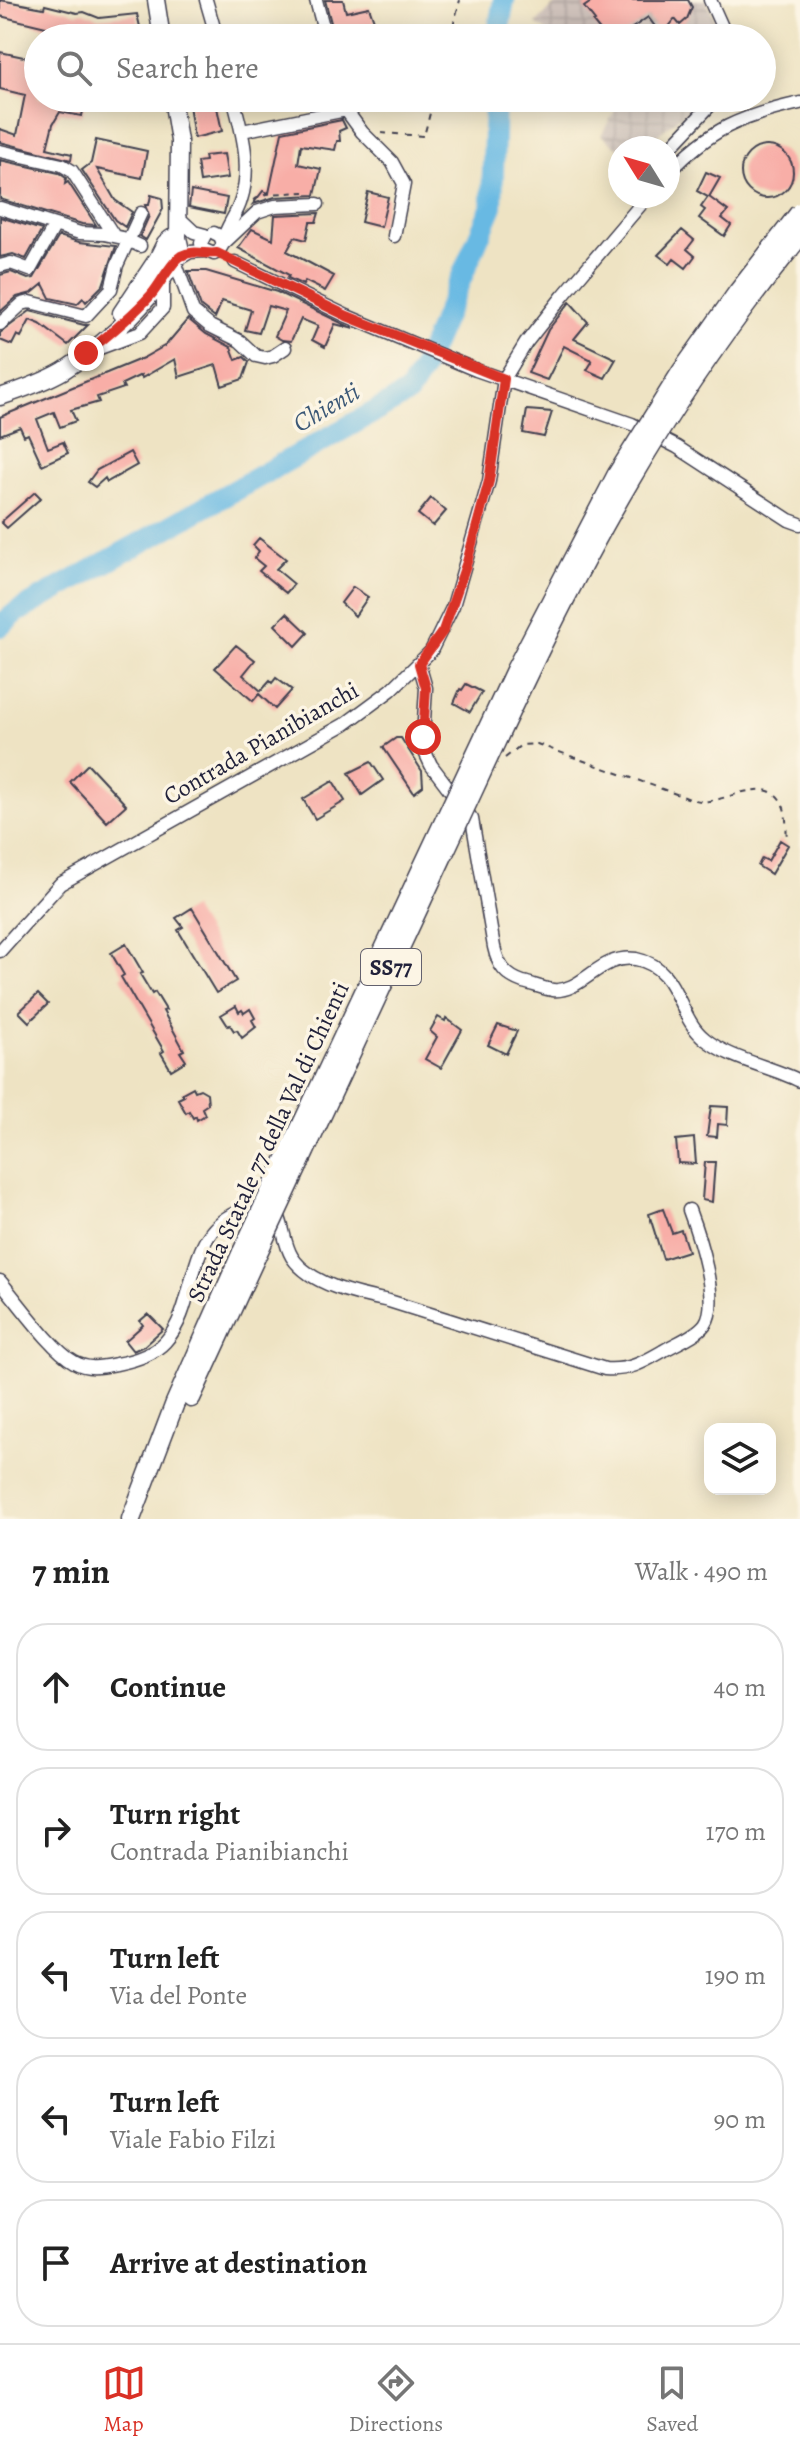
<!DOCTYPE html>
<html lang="en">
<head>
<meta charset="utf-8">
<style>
  body { margin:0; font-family:Alegreya,serif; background:#f6f6f6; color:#222 }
  .controls { position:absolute; right:24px; bottom:24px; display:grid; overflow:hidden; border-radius:16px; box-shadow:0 4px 20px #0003 }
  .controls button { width:72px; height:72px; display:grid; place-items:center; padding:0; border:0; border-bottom:2px solid #e0e0e0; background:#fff; color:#222; font:40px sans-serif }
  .compass { position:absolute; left:608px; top:136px; width:72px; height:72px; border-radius:50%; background:#fff; box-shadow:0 4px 20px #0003; rotate:307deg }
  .stop { position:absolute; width:24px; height:24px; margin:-18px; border:6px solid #d93025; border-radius:50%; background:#fff }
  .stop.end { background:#d93025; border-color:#fff; box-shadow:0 2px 8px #0008 }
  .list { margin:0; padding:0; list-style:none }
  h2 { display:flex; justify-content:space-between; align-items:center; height:104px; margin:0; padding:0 32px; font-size:34px }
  h2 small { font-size:26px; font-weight:400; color:#767676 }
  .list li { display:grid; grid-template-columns:52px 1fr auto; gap:24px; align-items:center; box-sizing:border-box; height:128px; margin:0 16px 16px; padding:0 16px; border:2px solid #e0e0e0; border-radius:32px }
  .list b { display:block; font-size:30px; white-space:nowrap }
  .list p { margin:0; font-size:26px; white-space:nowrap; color:#767676 }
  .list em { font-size:26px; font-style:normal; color:#767676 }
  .icon { flex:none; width:44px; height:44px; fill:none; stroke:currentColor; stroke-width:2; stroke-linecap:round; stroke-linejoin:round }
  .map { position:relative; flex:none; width:800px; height:1519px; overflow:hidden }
  .search { position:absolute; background:#fff; box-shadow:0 4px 20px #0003; left:24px; right:24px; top:24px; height:88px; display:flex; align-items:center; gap:20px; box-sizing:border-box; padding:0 28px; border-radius:44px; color:#767676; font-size:30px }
  .sheet { height:824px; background:#fff }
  nav { display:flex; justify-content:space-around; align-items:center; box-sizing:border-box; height:112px; border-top:2px solid #e0e0e0; background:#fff; font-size:22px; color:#767676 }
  nav a { display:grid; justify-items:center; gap:4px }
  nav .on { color:#d93025 }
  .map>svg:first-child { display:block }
</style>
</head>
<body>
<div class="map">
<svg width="800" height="1519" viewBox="0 0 800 1519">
  <defs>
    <pattern id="industrial-grid" width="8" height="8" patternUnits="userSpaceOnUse" patternTransform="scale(2)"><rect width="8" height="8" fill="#cec1ba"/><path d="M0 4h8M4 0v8" fill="none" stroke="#b1a6a1"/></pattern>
  </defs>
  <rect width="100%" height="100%" fill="#fcf5e5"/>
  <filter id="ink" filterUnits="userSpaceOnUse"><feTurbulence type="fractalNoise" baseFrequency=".0125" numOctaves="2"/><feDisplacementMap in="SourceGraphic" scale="16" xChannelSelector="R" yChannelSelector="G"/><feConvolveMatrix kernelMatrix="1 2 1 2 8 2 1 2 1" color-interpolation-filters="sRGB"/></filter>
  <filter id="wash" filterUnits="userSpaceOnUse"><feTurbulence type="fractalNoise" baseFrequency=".006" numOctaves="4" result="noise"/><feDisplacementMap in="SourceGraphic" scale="32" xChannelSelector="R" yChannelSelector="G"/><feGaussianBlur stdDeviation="1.8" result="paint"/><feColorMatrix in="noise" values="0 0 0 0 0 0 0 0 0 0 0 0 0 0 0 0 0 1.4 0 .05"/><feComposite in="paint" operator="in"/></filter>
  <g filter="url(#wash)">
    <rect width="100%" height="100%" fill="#eee3c3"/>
    <path fill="url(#industrial-grid)" d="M 559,0 L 706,0 L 723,38 L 556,38 L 536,24 Z
      M 622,98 L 702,98 L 660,133 L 649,148 L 620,149 L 601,135 Z"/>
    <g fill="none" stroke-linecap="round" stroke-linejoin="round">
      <path stroke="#68b9e3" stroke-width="22" d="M 497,38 L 504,0
        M 0,626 L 17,612 L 408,393 L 421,372 L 492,206 L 495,98"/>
    </g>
    <g id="blocks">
      <path fill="#f8aea7" d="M 0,0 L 44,8 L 45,5 L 77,13 L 84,12 L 99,18 L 137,14 L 141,31 L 100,33 L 72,28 L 70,38 L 44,38 L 46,27 L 0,16 Z
        M 325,0 L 343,0 L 346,12 L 369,7 L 378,32 L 335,38 Z
        M 594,0 L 688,0 L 692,7 L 687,19 L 680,25 L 675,19 L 667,29 L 662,30 L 657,29 L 648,17 L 618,38 L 606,38 L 593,22 L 595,21 L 584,7 Z
        M 0,52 L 38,60 L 38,98 L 85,101 L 82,116 L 60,112 L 53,124 L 47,148 L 72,154 L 71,160 L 0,142 L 0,129 L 17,135 L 25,95 L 0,89 Z
        M 188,98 L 215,98 L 222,131 L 194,138 Z
        M 342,120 L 346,128 L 339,131 L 340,141 L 337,141 L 335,150 L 301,145 L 298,164 L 321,169 L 315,195 L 275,197 L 253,204 L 263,191 L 269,193 L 282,132 Z
        M 96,140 L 147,151 L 142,178 L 97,169 L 115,200 L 132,212 L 125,227 L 115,220 L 82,170 L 91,163 Z
        M741 172a26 26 0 1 1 52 0a26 26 0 1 1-52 0Z
        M 224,154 L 228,178 L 200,182 L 197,162 L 205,161 L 204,156 Z
        M 0,160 L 59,173 L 66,178 L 65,184 L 68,182 L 96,225 L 82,224 L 0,199 Z
        M 706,172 L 720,178 L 709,197 L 728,211 L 722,218 L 731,225 L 724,236 L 699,218 L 705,210 L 701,207 L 708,197 L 697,191 Z
        M 191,191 L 227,198 L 224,214 L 189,207 Z
        M 368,192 L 388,197 L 381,227 L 361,222 Z
        M 151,195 L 162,198 L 163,209 L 146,240 L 140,236 L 149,216 L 145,205 L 149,205 Z
        M 319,213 L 316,222 L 310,222 L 306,240 L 295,237 L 287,251 L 334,276 L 325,291 L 305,281 L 303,285 L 288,278 L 289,275 L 238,248 L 252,229 L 273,239 L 275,215 Z
        M 0,217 L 42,230 L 26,259 L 13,254 L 0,257 Z
        M 682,230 L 694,240 L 687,249 L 695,256 L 686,268 L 674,259 L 670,264 L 658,255 Z
        M 59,236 L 79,242 L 116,246 L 103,285 L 86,302 L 83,298 L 77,304 L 50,298 L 43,284 L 32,293 L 17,297 L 0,312 L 0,275 L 11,272 L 28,279 L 34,278 Z
        M 188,271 L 206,271 L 277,292 L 354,329 L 335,324 L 325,347 L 312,340 L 318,326 L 301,319 L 291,341 L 282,340 L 275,336 L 286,311 L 268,306 L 259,333 L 245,330 L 251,310 L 222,301 L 215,318 L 201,307 Z
        M 570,302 L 588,322 L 574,339 L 616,359 L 605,378 L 587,370 L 592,362 L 590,359 L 564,346 L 547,380 L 528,373 L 548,330 Z
        M 30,311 L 84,325 L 88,325 L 68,345 L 40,324 L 30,320 L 21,337 L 17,335 L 12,345 L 0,340 L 0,333 Z
        M 188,319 L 206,334 L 231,347 L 236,360 L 244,357 L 249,362 L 243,379 L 222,386 L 216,365 L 179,377 L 175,359 L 142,378 L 141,375 L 122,384 L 124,388 L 97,397 L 99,402 L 71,410 L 76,421 L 60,427 L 54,412 L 37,419 L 48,448 L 63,442 L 68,453 L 42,465 L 28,434 L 24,436 L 20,427 L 0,435 L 0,417 L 143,358 L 166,345 Z
        M 527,410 L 552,412 L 544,437 L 523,433 Z
        M 130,452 L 137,465 L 107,482 L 105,478 L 95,487 L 88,482 L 97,470 Z
        M 35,492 L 41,498 L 7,528 L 1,522 Z
        M 431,498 L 446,511 L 433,526 L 418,514 Z
        M 259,538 L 286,559 L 276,569 L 294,584 L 286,593 L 259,571 L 264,566 L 254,558 L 259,551 L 253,545 Z
        M 353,587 L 368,597 L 355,616 L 341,603 Z
        M 287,613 L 308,633 L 296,646 L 275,625 Z
        M 236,645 L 255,660 L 243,675 L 261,691 L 270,681 L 272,683 L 276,678 L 292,690 L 275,709 L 259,694 L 253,701 L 215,668 Z
        M 466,684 L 482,692 L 470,712 L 454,703 L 460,689 L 462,690 Z
        M 396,738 L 401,738 L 422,771 L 423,786 L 414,793 L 383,747 Z
        M 371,762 L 383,780 L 362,795 L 349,773 Z
        M 88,764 L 126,805 L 107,822 L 70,782 Z
        M 333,781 L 345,801 L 315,819 L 303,799 Z
        M 780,840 L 788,845 L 771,874 L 758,866 L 762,858 L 768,861 Z
        M 192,908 L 236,981 L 216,993 L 178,930 L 183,927 L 176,918 Z
        M 126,944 L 143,973 L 140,974 L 152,994 L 155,992 L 166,1010 L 163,1011 L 184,1050 L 180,1052 L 186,1061 L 171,1070 L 161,1053 L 164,1051 L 121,977 L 124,975 L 111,953 Z
        M 38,994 L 48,1004 L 29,1022 L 19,1012 Z
        M 236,1006 L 239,1012 L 242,1010 L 244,1013 L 250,1009 L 255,1018 L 252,1020 L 256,1027 L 242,1038 L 237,1030 L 234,1031 L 230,1025 L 228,1026 L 221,1015 Z
        M 438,1017 L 445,1021 L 446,1018 L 462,1030 L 441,1068 L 425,1059 L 437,1037 L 430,1031 Z
        M 498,1025 L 517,1031 L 506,1054 L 488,1045 Z
        M 193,1087 L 195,1091 L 200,1089 L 207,1093 L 208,1104 L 202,1108 L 205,1115 L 197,1120 L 196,1116 L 193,1118 L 189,1111 L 186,1113 L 178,1099 L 184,1096 L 182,1093 Z
        M 711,1106 L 728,1107 L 727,1125 L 718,1124 L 717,1137 L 707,1136 Z
        M 694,1138 L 696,1164 L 678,1163 L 676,1140 Z
        M 705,1162 L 715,1162 L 712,1202 L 702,1200 Z
        M 663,1209 L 672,1233 L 681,1230 L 688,1251 L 663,1259 L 649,1214 Z
        M 148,1314 L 163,1329 L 144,1346 L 133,1351 L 125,1341 L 143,1325 L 140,1321 Z"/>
    </g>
  </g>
  <g filter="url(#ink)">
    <use href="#blocks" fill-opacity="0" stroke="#413f4f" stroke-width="2"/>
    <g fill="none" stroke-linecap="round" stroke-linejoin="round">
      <defs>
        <path id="minor" d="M 206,0 L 217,38
          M 316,0 L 326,38
          M 710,0 L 727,38
          M 346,110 L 362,132 L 392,162 L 404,184 L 394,236
          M 242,131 L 346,110 L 343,98
          M 668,150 L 717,98
          M 0,151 L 62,165 L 72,171 L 114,236
          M 668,174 C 709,129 741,116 800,103
          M 0,208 L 80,233 L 104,234 L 123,238 L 140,246
          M 178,217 L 194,232 L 205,235
          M 205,235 L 201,243 L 202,249 L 214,254 L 219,251 L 223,244 L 220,236 L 214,233
          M 223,241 C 226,226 237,215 241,200 C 252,166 242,131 233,98
          M 223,244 L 257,212 L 275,206 L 318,204
          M 204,251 L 190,252 L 175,261 L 193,312 L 210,326 L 240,341 L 256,356 L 265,358 L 273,356 L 285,348
          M 235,262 L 347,316 L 476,370 L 632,424 L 677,447 L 789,520 L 800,524
          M 0,266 L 11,263 L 30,270 L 55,225
          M 0,324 L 22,304 L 30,302 L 86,316 L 111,289 L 117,265 L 141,213
          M 100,348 L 140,333 L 163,308 L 163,280
          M 419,664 L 426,688 L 423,737 L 425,752 L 431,765 L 472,819 L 494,947 C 498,965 505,976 523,982 C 533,984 543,989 553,990 C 582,993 600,953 636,959 C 681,968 675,1015 705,1039 C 731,1060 770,1066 800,1081
          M 0,951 L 60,884 L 345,724 L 391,690 L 431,651 L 453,606 L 489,481 L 504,379 L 526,343 L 563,296 L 648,196
          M 0,1281 C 19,1303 51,1349 74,1362 C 88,1370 101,1367 116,1364 C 133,1361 153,1355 165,1342 C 200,1304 182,1237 237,1212 C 252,1205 264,1207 278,1215 C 284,1228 284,1244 292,1257 C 310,1285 358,1295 389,1301 L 605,1369 C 629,1371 644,1362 663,1351 C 676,1343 696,1336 705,1324 C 721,1302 698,1234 689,1210"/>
        <path id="major" d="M 156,0 L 162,38
          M 163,267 L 157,259 L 165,243 L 171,238 L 178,238
          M 121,313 L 157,259
          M 0,397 C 21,390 44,382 63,371 C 104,345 165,292 180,246 L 178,238 L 179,141 L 172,98"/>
        <path id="highway" d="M 191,1398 L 255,1259
          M 131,1519 L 175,1403 L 242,1252"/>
      </defs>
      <use href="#minor" stroke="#413f4f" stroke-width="15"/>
      <use href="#major" stroke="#413f4f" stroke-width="19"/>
      <use href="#highway" stroke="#413f4f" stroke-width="21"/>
      <path stroke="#413f4f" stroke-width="2" stroke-dasharray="6 6" stroke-linecap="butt" d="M 450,38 L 460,0
        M 381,133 L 424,136 L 434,98
        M 253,200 L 267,194 L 305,192
        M 505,758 L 521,745 L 537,744 L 690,799 C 696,800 703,802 709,801 C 731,799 773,773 784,808 C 787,817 786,830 787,840"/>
      <use href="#minor" stroke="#fff" stroke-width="12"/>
      <use href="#major" stroke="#fff" stroke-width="16"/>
      <use href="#highway" stroke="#fff" stroke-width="18"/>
      <defs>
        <path id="highway-bridge" d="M 242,1252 L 515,670 L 617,474 L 681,372 L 737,293 L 800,212
          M 255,1259 C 319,1121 383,984 447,847 C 505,723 561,597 631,479 C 681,393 738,313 800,236"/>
      </defs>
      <use href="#highway-bridge" stroke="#413f4f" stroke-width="21" stroke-linecap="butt"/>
      <use href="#highway-bridge" stroke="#fff" stroke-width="18"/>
    </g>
  </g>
  <g fill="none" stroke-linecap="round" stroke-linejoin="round" filter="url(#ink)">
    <path stroke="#d93025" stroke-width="10" d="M 86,353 C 109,335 131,317 151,295 C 160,285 171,262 181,256 C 194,249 205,255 217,253 L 347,316 L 504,379 L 489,481 L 467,562 L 443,631 L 419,664 L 426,688 L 423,737"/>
  </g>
  <g text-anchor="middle" stroke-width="7" stroke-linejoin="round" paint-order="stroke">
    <rect fill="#fcf5e5" stroke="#63616e" stroke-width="2" x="361" y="949" width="60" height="36" rx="6"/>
    <g font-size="22" font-weight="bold" fill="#22223b">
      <text x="391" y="975">SS77</text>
    </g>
    <g font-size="24" fill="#22223b" stroke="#fcf5e5">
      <text transform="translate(261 743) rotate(-30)" y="8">Contrada Pianibianchi</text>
      <text transform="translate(268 1142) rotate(-65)" y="8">Strada Statale 77 della Val di Chienti</text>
    </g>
    <g font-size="26" font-style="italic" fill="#3a5776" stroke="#fcf5e5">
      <text transform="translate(326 407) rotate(-30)" y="9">Chienti</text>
    </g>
  </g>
</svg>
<div class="controls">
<button><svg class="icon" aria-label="layers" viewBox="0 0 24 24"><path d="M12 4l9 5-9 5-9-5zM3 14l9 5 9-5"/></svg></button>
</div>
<svg class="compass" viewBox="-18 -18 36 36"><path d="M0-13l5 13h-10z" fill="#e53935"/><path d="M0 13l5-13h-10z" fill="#767676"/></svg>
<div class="stop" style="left:423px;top:737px"></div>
<div class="stop end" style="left:86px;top:353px"></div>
<div class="search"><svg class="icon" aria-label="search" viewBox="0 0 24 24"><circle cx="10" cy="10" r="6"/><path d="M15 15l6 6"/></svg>Search here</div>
</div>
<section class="sheet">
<h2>7 min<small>Walk · 490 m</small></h2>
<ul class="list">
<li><svg class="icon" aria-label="ahead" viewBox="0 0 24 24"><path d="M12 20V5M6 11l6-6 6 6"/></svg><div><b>Continue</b></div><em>40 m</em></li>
<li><svg class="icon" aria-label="right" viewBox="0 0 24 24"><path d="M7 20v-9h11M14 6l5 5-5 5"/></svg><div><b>Turn right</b><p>Contrada Pianibianchi</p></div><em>170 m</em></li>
<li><svg class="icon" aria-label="left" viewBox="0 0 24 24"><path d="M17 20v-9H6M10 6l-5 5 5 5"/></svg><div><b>Turn left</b><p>Via del Ponte</p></div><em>190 m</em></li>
<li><svg class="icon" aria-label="left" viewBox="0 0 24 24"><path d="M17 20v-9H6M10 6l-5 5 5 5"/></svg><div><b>Turn left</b><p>Viale Fabio Filzi</p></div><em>90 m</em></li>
<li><svg class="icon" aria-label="arrive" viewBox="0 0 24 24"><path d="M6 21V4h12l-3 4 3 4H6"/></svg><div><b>Arrive at destination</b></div></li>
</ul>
</section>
<nav>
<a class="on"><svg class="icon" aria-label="map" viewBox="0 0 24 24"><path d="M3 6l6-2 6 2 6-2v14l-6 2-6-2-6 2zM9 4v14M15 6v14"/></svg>Map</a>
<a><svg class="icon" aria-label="directions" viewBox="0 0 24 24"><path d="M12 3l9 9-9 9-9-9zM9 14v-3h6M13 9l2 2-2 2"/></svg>Directions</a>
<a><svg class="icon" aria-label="saved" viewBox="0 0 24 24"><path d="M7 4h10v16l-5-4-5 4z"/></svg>Saved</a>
</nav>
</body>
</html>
